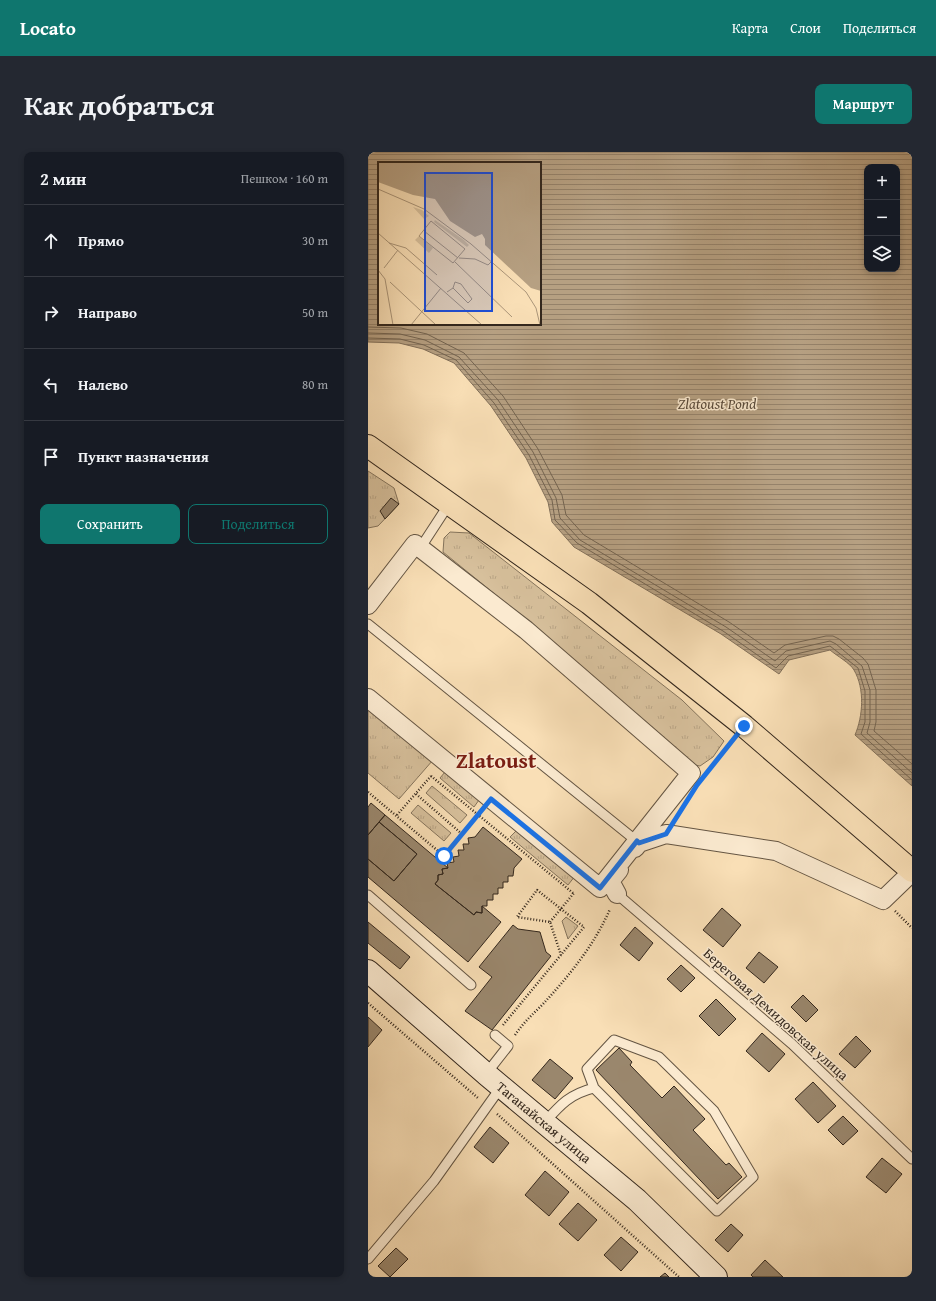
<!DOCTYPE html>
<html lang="ru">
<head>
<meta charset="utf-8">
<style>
  body { margin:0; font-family:"Gentium Book Plus",serif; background:#242831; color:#f1f3f6 }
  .controls { position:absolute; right:12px; top:12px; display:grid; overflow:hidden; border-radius:8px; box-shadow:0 2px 6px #0003 }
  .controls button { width:36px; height:36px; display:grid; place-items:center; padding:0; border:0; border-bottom:1px solid #363941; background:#171b24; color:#f1f3f6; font:20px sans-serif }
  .stop { position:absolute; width:12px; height:12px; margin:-9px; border:3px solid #1a73e8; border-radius:50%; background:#fff }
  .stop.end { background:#1a73e8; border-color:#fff; box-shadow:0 1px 4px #0008 }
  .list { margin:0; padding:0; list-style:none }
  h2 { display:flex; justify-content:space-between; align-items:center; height:52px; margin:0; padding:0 16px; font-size:17px }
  h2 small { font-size:13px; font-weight:400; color:#9ea1a6 }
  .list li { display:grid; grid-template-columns:26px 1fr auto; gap:12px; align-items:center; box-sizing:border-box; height:72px; padding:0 16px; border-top:1px solid #363941 }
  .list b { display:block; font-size:15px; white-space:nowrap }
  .list em { font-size:13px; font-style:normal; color:#9ea1a6 }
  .actions { display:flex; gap:8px; padding:12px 16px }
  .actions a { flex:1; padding:9px 0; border:1px solid #0f766e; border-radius:8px; text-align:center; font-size:14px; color:#0f766e }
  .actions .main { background:#0f766e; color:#fff }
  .icon { flex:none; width:22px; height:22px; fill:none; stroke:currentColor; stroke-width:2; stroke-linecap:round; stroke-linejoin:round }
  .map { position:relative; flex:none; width:544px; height:1125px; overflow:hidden; border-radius:8px }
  header { display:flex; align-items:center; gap:24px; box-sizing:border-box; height:56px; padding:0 20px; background:#0f766e; color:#fff }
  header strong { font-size:19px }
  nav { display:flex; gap:22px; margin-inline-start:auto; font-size:14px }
  .intro { display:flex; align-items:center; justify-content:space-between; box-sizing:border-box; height:96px; padding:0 24px }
  h1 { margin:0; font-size:28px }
  .button { padding:10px 18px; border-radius:8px; background:#0f766e; color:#fff; font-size:14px; font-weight:700 }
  main { display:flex; gap:24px; padding:0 24px }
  aside { flex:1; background:#171b24; border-radius:8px; box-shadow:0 2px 6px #0003 }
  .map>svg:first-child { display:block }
</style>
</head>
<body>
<header>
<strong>Locato</strong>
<nav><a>Карта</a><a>Слои</a><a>Поделиться</a></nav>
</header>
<div class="intro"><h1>Как добраться</h1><a class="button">Маршрут</a></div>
<main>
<aside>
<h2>2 мин<small>Пешком · 160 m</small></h2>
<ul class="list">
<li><svg class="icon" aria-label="ahead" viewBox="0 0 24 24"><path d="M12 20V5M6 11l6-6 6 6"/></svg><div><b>Прямо</b></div><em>30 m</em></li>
<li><svg class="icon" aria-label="right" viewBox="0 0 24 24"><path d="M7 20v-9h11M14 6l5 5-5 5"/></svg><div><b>Направо</b></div><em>50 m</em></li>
<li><svg class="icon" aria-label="left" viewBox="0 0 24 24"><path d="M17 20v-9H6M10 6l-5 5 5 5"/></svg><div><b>Налево</b></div><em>80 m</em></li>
<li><svg class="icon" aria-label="arrive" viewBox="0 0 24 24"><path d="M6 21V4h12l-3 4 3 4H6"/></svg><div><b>Пункт назначения</b></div></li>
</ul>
<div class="actions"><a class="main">Сохранить</a><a>Поделиться</a></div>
</aside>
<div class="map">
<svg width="544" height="1125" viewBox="0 0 544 1125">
  <defs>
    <pattern id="grass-tufts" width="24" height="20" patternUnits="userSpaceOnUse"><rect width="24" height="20" fill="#d7c09c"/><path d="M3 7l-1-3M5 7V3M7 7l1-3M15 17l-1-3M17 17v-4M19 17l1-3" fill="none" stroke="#b9a586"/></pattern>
    <pattern id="water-rules" width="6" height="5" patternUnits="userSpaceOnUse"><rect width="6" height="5" fill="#b6a082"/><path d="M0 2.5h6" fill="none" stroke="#95826a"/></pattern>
  </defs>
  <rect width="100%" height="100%" fill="#f9dfb6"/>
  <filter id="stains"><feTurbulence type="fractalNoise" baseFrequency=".005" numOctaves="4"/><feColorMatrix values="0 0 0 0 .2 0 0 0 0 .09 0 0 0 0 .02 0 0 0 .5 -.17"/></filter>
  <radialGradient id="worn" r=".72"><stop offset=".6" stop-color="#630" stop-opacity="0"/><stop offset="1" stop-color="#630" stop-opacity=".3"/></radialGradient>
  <path fill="url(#grass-tufts)" stroke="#85745c" d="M 0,319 L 26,336 L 31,352 L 10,374 L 0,376 Z
    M 82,380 L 101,381 L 314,548 L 356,589 L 345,605 L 332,614 L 322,612 L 150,461 L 75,400 L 76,386 Z
    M 0,554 L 65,608 L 31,647 L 0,621 Z
    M 77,620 L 111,648 L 106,655 L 72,626 Z
    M 64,634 L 99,663 L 92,671 L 58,641 Z
    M 50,653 L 83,681 L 76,689 L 43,661 Z
    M 149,678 L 207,724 L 200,733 L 142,685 Z
    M 198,765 L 210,774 L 200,787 L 194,769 Z"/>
  <path fill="url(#water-rules)" stroke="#82705a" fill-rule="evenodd" d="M 0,0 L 544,0 L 544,634 L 487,583 C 495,564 497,537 486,518 C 482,511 469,504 462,498 L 421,508 L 411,522 L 353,482 L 206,395 L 184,370 L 180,350 L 158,306 L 123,254 L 86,211 L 55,197 L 31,191 L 0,190 ZM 11,11 L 172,11 L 172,172 L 11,172 ZM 499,15 L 529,15 L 529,117 L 499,117 Z"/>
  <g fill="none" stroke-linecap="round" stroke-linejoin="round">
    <path stroke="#746450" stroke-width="1" d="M 0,175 L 33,176 L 59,182 L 96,201 L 135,244 L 170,297 L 194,343 L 198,363 L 216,383 L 361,470 L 406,501 L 417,493 L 458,484 L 465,484 L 471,487 L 495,506 L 500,512 L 508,538 L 508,570 L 506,579 L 544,612
      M 0,181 L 32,182 L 57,188 L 91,205 L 130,248 L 165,300 L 188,346 L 192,366 L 212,388 L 358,475 L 407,509 L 418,499 L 462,489 L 468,492 L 494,514 L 502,538 L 502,570 L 499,581 L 544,621
      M 0,186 L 32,187 L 56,193 L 88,208 L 126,251 L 161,303 L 184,348 L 187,368 L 209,391 L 355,479 L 408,516 L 420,504 L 462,494 L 490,516 L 497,539 L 497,570 L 493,582 L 544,628"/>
  </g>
  <path fill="#9a876d" stroke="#33271d" d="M 23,346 L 31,352 L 17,367 L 12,359 Z
    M 3,651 L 17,663 L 0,683 L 0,655 Z
    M 17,663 L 80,716 L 74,717 L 75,722 L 70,723 L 70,728 L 67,732 L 106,763 L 108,760 L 114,761 L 114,754 L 133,770 L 100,810 L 0,725 L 0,707 L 26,729 L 49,702 L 11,670 Z
    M 11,670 L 49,702 L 26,729 L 0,707 L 0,683 Z
    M 115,675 L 154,707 L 146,716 L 145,724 L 140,724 L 140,730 L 135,730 L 135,736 L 130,736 L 130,742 L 125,742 L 125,748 L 119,748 L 119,754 L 114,754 L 114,761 L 108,760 L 106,763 L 67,732 L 70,728 L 70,723 L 75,722 L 74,717 L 80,716 L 79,711 L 86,710 L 85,705 L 91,704 L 90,698 L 96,698 L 95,692 L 101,692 L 100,686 L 107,685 Z
    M 354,756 L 373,773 L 355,795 L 335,778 Z
    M 0,770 L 42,805 L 32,817 L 0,791 Z
    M 145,773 L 150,777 L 172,780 L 178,800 L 183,804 L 124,878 L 97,859 L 124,825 L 111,815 Z
    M 267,775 L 285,791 L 271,809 L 252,793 Z
    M 391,800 L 410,815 L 396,831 L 378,816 Z
    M 313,813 L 327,826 L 313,840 L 299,827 Z
    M 435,843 L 450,858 L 438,870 L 423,855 Z
    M 348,847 L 368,867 L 351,884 L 331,864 Z
    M 0,865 L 14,878 L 0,895 Z
    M 394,881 L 417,902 L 401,920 L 378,899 Z
    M 488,884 L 503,899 L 487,916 L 471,902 Z
    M 251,896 L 264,910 L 262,913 L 294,946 L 306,934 L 337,967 L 325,978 L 358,1013 L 361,1011 L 374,1025 L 350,1047 L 228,918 Z
    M 182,907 L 205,926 L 187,947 L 164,928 Z
    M 445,930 L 468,954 L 450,971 L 427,947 Z
    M 475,964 L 490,979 L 475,993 L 460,978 Z
    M 122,975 L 141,991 L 125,1011 L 106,995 Z
    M 514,1006 L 534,1022 L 518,1041 L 498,1025 Z
    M 177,1019 L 201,1040 L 181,1064 L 157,1043 Z
    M 210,1051 L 229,1068 L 210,1089 L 191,1072 Z
    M 363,1072 L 375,1083 L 360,1100 L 347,1088 Z
    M 253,1085 L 270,1100 L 253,1119 L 236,1103 Z
    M 28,1096 L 40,1107 L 22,1125 L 10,1114 Z
    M 397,1108 L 415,1125 L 385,1125 L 383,1123 Z
    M 297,1121 L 301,1125 L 292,1125 Z"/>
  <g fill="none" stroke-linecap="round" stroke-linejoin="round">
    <defs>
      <path id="lane" d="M 51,398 L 81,352
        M 0,472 L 271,691
        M 249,742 L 424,892 L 544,1007
        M 0,743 L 103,833
        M 118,922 L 140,894 L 127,883
        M 176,971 C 193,952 202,942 226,936 L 349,1059 L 385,1025 L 346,959 L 291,905 L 246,888 L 219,917 L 226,936
        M 0,1107 L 66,1029 L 133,935"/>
      <path id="street" d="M 0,453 L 47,392 L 158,478 L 323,621 L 232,736 L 0,546
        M 267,696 L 271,691 L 298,682 L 408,699 L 515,748 L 544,720
        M 249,742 L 242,729 L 251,718"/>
      <g id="secondary">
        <path id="s1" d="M 0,819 L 118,922 L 269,1048 L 348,1125"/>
      </g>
      <path id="primary" d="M 0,294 L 221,451 L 376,574 L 544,719"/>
    </defs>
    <use href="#lane" stroke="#645543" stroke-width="11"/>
    <use href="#street" stroke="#645543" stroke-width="20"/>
    <use href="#secondary" stroke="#33271d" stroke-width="24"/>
    <use href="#primary" stroke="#33271d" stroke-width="24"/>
    <path stroke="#33271d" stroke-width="2.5" stroke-dasharray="1 2" stroke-linecap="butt" d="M 340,619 L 364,588
      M 63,624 L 205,741
      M 0,640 L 76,704 L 111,662
      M 48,642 L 94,682
      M 29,663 L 63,624
      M 527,759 L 544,776
      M 182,770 L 206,741
      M 0,851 L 110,946
      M 135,873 L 216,775 L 169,738 L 149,765 L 182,770 L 193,803
      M 147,883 C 155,871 165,862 175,852 C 201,824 227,792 242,757
      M 129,962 L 311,1125"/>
    <use href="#lane" stroke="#fbead0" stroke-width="9"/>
    <use href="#street" stroke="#fbead0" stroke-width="18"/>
    <use href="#secondary" stroke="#fbead0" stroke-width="22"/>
    <use href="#primary" stroke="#f9dfb6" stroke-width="22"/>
  </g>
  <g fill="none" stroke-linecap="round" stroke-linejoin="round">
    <path stroke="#1a73e8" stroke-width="5" d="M 76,704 L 123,647 L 232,736 L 269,689 L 271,691 L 298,682 L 329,633 L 376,574"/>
  </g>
  <g text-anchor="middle" stroke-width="3" stroke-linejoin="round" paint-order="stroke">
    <g font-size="14" fill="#33271d" stroke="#fbead0">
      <text transform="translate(408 862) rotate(42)" y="5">Береговая Демидовская улица</text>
      <text dy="5" stroke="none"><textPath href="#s1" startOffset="232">Таганайская улица</textPath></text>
    </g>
    <g font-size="15" font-style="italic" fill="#5a4b3b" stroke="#fbead0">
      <text x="349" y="257">Zlatoust Pond</text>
    </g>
    <g font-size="22" font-weight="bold" fill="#7a1f14" stroke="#fbead0">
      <text x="128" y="616">Zlatoust</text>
    </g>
  </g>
  <g transform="translate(10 10)">
    <rect width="163" height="163" fill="#f9dfb6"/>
    <path d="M 35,45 L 44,48 L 51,54 L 46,57 ZM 57,58 L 86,78 L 91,83 L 89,85 L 56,60 ZM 41,74 L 55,86 L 51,91 L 37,78 Z" fill="#d7c09c"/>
    <path d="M 0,0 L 163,0 L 163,129 L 153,126 L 123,98 L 107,83 L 107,77 L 104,72 L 97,75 L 72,59 L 57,37 L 35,33 L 0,20 Z" fill="#b6a082"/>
    <path fill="none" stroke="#aa9579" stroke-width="1" d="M 0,27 L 46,47 L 93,82 L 148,130 L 158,146 L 162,163M 53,59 L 87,87 L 75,101 L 41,74 ZM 48,67 L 46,69 L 80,96M 0,71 L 104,163M 11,81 L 28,86 L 59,113M 81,96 L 97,97 L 110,103 L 114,99M 77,100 L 134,155M 6,106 L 20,88M 0,108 L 7,117 L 15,163M 12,120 L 58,163M 69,130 L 75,126 L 90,141 L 94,137 L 83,122 L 77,120 L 75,126M 33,163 L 63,126"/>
    <path fill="#1d4ed8" fill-opacity="0.15" stroke="#1d4ed8" stroke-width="2" d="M 47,11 L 114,11 L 114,149 L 47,149 Z"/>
    <rect width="163" height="163" fill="none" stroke="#33271d" stroke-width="2"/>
  </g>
  <rect width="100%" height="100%" filter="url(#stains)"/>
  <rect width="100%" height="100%" fill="url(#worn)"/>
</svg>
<div class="controls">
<button>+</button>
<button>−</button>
<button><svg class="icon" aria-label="layers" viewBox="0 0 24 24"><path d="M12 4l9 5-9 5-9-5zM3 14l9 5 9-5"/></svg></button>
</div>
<div class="stop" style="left:76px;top:704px"></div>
<div class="stop end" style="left:376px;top:574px"></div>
</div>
</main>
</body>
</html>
